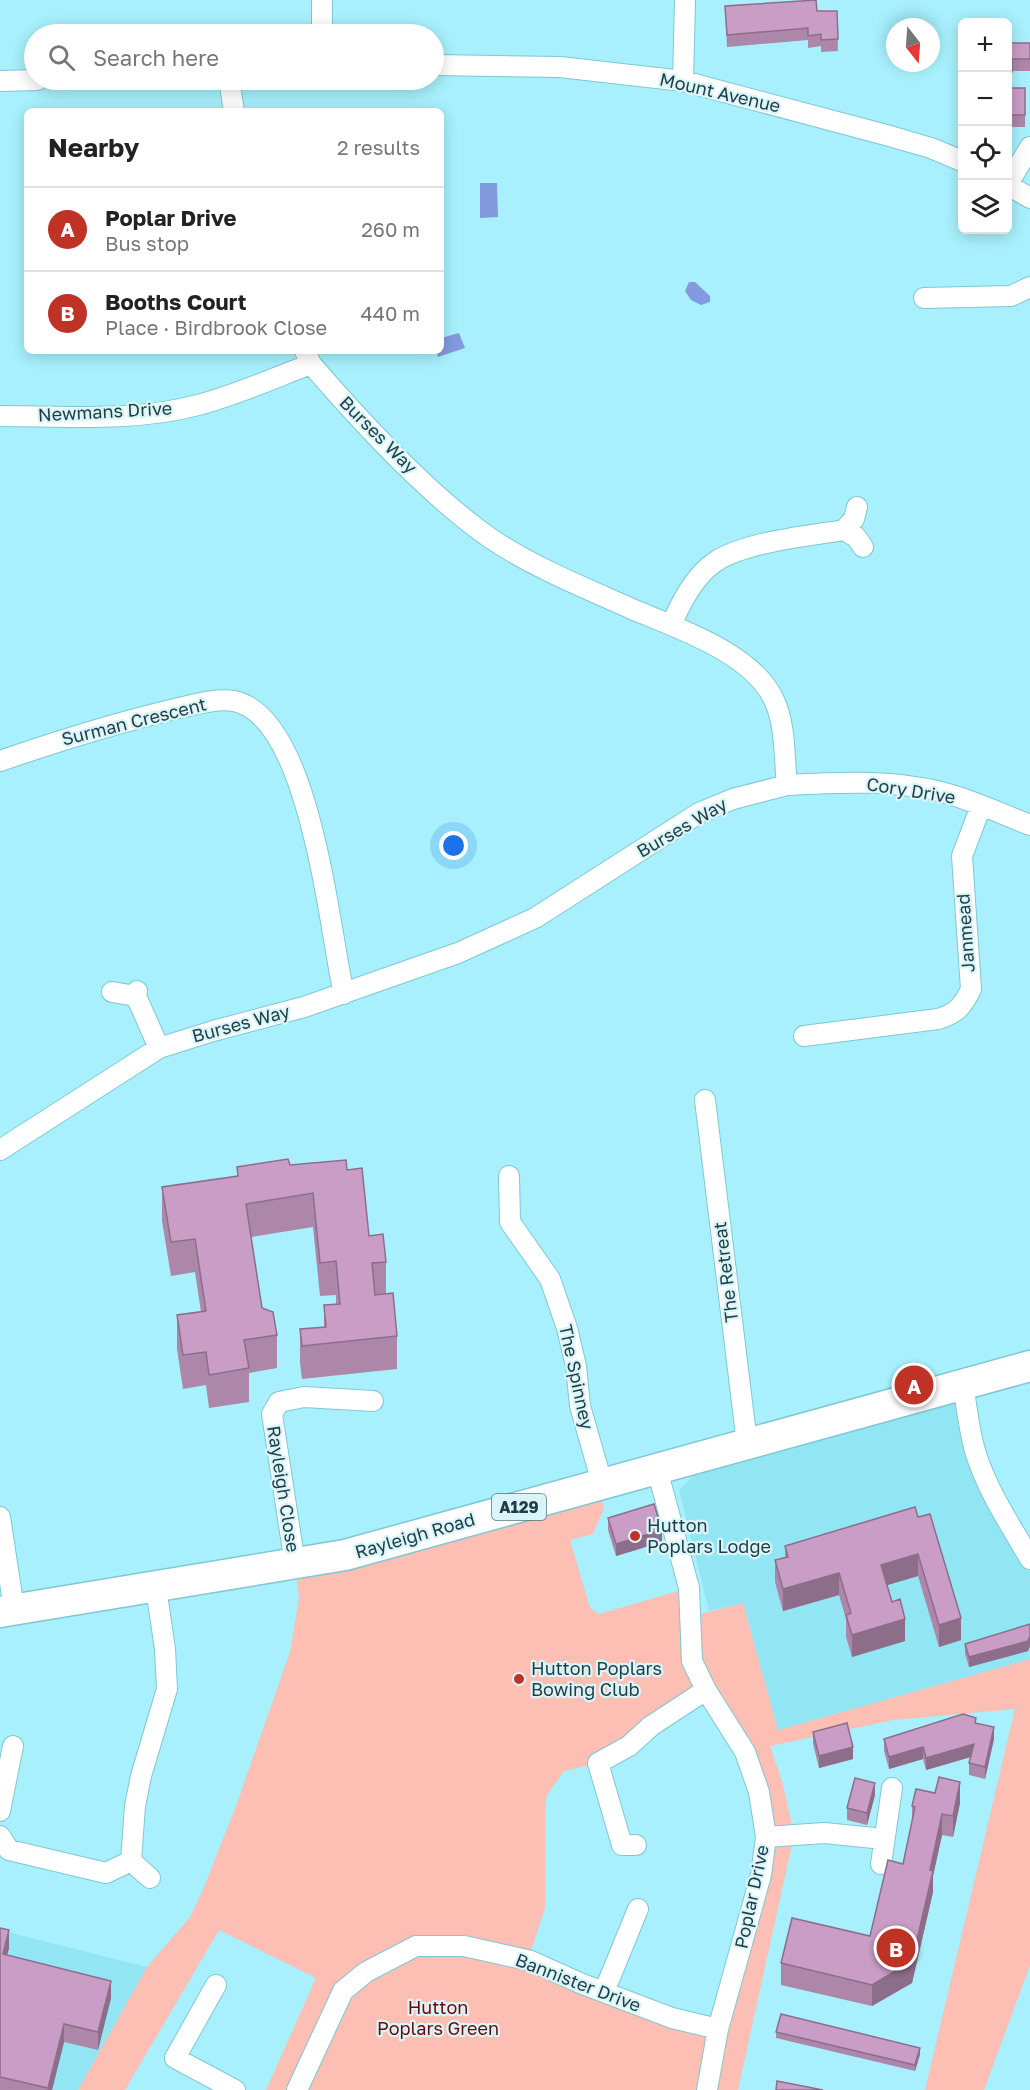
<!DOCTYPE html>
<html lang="en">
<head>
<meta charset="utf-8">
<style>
  body { margin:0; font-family:"Golos Text",sans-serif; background:#f2f2f2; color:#222 }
  .controls { position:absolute; right:18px; top:18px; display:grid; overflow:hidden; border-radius:9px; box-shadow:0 3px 15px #0003 }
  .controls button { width:54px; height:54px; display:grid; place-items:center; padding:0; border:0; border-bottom:2px solid #e0e0e0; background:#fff; color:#222; font:30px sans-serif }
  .compass { position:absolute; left:886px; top:18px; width:54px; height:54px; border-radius:50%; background:#fff; box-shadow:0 3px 15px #0003; rotate:163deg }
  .you { position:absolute; left:454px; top:846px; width:21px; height:21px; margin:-15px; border:4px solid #fff; border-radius:50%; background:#1a73e8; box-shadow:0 0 0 9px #1a73e833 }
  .badge { display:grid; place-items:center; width:39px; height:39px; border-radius:50%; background:#bf3226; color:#fff; font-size:20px; font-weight:700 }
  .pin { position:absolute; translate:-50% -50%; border:3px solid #fff; box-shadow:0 2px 6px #0006 }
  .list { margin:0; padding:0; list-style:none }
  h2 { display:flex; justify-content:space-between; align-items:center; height:78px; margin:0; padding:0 24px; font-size:26px }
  h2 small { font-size:20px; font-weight:400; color:#767676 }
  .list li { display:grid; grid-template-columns:39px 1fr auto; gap:18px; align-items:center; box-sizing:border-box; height:84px; padding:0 24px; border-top:2px solid #e0e0e0 }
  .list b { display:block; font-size:22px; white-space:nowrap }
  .list p { margin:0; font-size:20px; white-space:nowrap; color:#767676 }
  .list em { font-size:20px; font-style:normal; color:#767676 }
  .icon { flex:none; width:33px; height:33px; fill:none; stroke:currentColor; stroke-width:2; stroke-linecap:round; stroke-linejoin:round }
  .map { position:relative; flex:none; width:1030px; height:2090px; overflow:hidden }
  .search { position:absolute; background:#fff; box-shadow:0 3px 15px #0003; left:24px; top:24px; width:420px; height:66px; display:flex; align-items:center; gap:15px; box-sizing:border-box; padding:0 21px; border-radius:33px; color:#767676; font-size:22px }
  .panel { position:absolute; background:#fff; box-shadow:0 3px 15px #0003; left:24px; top:108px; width:420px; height:246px; border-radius:9px }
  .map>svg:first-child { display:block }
</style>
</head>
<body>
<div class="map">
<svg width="1030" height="2090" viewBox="0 0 1030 2090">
  <rect width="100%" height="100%" fill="#a8f0fd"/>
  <path fill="#92e6f4" d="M 965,1400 L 975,1452 L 1030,1559 L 1030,1659 L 778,1730 L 743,1603 L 709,1611 L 679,1490 L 693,1476 Z
    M 0,1930 L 147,1967 L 78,2090 L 0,2090 Z"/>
  <path fill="#fdbeb3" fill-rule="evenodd" d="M 601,1497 L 604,1508 L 593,1534 L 570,1540 L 590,1608 L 599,1614 L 689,1588 L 692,1616 L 743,1603 L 778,1730 L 1030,1659 L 1030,1965 L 984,2090 L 925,2090 L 1015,1709 L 893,1720 L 770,1746 L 783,1785 L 794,1835 L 738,2090 L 266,2090 L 316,1978 L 219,1930 L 125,2090 L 78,2090 L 147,1967 L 190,1917 L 202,1892 L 236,1806 L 290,1652 L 299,1598 L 295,1564 ZM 706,1690 L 759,1792 L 761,1875 L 708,2026 L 530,1953 L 545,1908 L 545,1809 L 547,1795 L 564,1771 L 598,1763 Z"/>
  <path fill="#839adf" d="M 480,183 L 497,183 L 498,217 L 480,218 Z
    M 689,282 L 695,282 L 710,296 L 710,302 L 701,305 L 691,300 L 685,291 Z
    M 459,333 L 465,348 L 438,357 L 436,351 L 441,351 L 441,338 Z"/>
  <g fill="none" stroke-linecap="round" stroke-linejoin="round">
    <defs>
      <path id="street" d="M 322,0 L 322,34
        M 434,65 L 560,67 L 683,81 L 886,135 L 931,148 L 962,161
        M 229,80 L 234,111
        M 0,81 L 37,80
        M 683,81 L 685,0
        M 1008,184 L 1030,147
        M 1008,185 L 1030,198
        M 924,298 L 1011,296 L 1030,287
        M 0,416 C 65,416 135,422 198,405 C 236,395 274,378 311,364
        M 844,530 L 856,537 L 863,547
        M 671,625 C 681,603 694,576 715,562 C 744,542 809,536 844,530 L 854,519 L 857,507
        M 0,761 C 58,741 116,723 175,709 C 193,705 216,698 234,701 C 311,717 329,930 344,994
        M 787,785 C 841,782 899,779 952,795 C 979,803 1004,815 1030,825
        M 137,991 L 136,996 L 159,1048
        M 112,992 L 136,996
        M 804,1036 L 938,1019 C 956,1014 963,1006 971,989 L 962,856 L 981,806
        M 705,1100 L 747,1443
        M 0,1150 L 159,1048 L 213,1031 L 304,1007 L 458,953 L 535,918 L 699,813 L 733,799 L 787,785 C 784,759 786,725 774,700 C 753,653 677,628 632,609 C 585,588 533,567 490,538 C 427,494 361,422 311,364 L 305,351
        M 509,1176 L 510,1222 L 550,1279 L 567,1328 L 576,1366 L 580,1406 L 602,1483
        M 963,1385 C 967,1407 969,1432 976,1454 C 988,1492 1010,1524 1030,1559
        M 657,1469 L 689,1588 L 692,1661 L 706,1690 L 745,1752 L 759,1792 L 766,1837 L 761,1875 L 718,2029 L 707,2090
        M 0,1517 L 14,1609
        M 295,1564 L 272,1414 L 279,1402 L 304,1397 L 373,1401
        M 0,1811 L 13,1746
        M 0,1836 L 9,1850 L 106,1873 L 131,1861
        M 766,1837 L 824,1833 L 884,1839
        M 636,1845 L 622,1845 L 598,1763 L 629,1746 L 651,1726 L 706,1690
        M 881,1864 L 892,1788
        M 150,1878 L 131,1861 L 135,1806 L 141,1776 L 167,1689 L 165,1649 L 156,1588
        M 216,1985 L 175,2058 L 235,2090
        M 604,1992 L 638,1909
        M 297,2090 L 343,1991 L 366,1972 L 416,1946 L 464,1946 L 531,1961 L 580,1983 L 672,2018 L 718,2029"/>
      <path id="primary" d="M 0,1612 L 345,1555 L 1030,1366"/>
    </defs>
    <use href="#street" stroke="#7fc7d3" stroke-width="22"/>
    <use href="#primary" stroke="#7fc7d3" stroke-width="33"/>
    <use href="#street" stroke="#fff" stroke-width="20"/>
    <use href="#primary" stroke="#fff" stroke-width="30"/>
  </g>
  <path fill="#ad87a9" d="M 725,6 L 817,11 L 837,11 L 838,51 L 821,52 L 821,46 L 808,48 L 808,40 L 727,47 Z
    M 1008,43 L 1030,43 L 1030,71 L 1012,71 L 1012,84 L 1008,84 Z
    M 1008,88 L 1025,88 L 1025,127 L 1008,127 Z
    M 290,1165 L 347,1170 L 369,1236 L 386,1262 L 386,1294 L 397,1336 L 397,1369 L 302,1379 L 300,1363 L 300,1329 L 324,1327 L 324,1305 L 336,1304 L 336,1295 L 320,1296 L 313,1227 L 251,1237 L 262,1308 L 277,1335 L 277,1368 L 249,1373 L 249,1402 L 209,1408 L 206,1385 L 183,1389 L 177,1349 L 177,1315 L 201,1312 L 195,1272 L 171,1276 L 162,1221 L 162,1187 L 237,1176 L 237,1167 Z
    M 915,1507 L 961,1640 L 939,1647 L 918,1576 L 887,1585 L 905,1641 L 852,1657 L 846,1637 L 846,1619 L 839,1595 L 783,1611 L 775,1582 L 775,1560 L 785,1557 L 785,1546 Z
    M 608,1518 L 662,1542 L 616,1556 L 608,1530 Z
    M 1030,1624 L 1030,1646 L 1028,1651 L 969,1667 L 965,1654 L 965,1644 Z
    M 976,1723 L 994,1739 L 985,1779 L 969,1775 L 969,1763 L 971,1757 L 926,1770 L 923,1759 L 889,1769 L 884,1751 L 884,1739 Z
    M 813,1732 L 853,1759 L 819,1768 L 813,1744 Z
    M 875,1795 L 867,1825 L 847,1820 L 847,1808 Z
    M 960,1803 L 953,1837 L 942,1835 L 933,1876 L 933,1892 L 912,1983 L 872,2006 L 781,1985 L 781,1963 L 870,1936 L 903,1864 L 912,1822 L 912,1806 Z
    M 0,1928 L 9,1948 L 7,1955 L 111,1998 L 98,2050 L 64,2042 L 52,2090 L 0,2090 Z
    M 776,2032 L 920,2054 L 915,2071 L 776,2038 Z"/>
  <path fill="#8d6e8a" d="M 662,1530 L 662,1542 L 616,1556 L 616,1544 Z
    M 918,1554 L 918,1576 L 881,1587 L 881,1565 Z
    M 839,1573 L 839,1595 L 783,1611 L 783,1589 Z
    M 961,1618 L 961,1640 L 939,1647 L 939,1625 Z
    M 905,1619 L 905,1641 L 852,1657 L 852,1635 Z
    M 1030,1636 L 1030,1646 L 1028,1651 L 969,1667 L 969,1657 Z
    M 994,1727 L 994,1739 L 985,1779 L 985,1767 Z
    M 974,1744 L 974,1756 L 926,1770 L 926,1758 Z
    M 853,1747 L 853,1759 L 819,1768 L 819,1756 Z
    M 923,1747 L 923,1759 L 889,1769 L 889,1757 Z
    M 960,1782 L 960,1803 L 953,1837 L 953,1816 Z
    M 875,1783 L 875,1795 L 867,1825 L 867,1813 Z
    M 942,1814 L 942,1835 L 933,1876 L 933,1892 L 912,1983 L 872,2006 L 872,1985 L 930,1870 Z
    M 9,1930 L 9,1948 L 3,1972 L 3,1954 Z
    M 111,1981 L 111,1998 L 98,2050 L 98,2032 Z
    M 64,2024 L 64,2042 L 52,2090 L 48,2090 Z
    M 920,2048 L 920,2054 L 915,2071 L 915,2065 Z"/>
  <path fill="#c99dc5" stroke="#8d6e8a" stroke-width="1.5" d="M 816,0 L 817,11 L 837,11 L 838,39 L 821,40 L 821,34 L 808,36 L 808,28 L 727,35 L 725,6 Z
    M 1008,43 L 1030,43 L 1030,59 L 1012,59 L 1012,72 L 1008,72 Z
    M 1008,88 L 1025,88 L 1025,115 L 1008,115 Z
    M 288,1159 L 290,1165 L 346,1160 L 347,1170 L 362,1168 L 369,1236 L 383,1234 L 386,1262 L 372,1263 L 375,1295 L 393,1293 L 397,1336 L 302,1346 L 300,1329 L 326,1327 L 324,1305 L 340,1304 L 336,1261 L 320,1263 L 313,1193 L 246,1204 L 262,1308 L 273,1312 L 277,1335 L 244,1340 L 249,1368 L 209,1375 L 206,1352 L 183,1355 L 177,1315 L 206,1311 L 195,1239 L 171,1242 L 162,1187 L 238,1176 L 237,1167 Z
    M 654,1504 L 662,1530 L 616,1544 L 608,1518 Z
    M 915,1507 L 918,1517 L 930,1514 L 961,1618 L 939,1625 L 918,1554 L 881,1565 L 892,1602 L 900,1599 L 905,1619 L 852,1635 L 846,1615 L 851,1613 L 839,1573 L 783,1589 L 775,1560 L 788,1557 L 785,1546 Z
    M 1030,1624 L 1030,1636 L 1028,1641 L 969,1657 L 965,1644 Z
    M 963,1714 L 976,1718 L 975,1723 L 994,1727 L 985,1767 L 969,1763 L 974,1744 L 926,1758 L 923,1747 L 889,1757 L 884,1739 Z
    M 847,1723 L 853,1747 L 819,1756 L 813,1732 Z
    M 939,1777 L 960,1782 L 953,1816 L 942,1814 L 930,1870 L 933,1871 L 912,1961 L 872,1985 L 781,1963 L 792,1918 L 870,1936 L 888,1860 L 903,1864 L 915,1807 L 912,1806 L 916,1789 L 935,1793 Z
    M 855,1778 L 875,1783 L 867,1813 L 847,1808 Z
    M 0,1928 L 9,1930 L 3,1954 L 111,1981 L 98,2032 L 64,2024 L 48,2088 L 0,2077 Z
    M 781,2014 L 920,2048 L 915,2065 L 776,2032 Z
    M 777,2081 L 823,2090 L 776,2090 Z"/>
  <g fill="#bf3226" stroke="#daf5fa" stroke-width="2">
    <circle cx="635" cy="1536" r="6"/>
    <circle cx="519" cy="1679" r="6"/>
  </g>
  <g text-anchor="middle" stroke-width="4.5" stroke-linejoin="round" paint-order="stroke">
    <rect fill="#daf5fa" stroke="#577479" stroke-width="1.5" x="492" y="1494" width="54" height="26" rx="4.5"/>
    <g font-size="16" font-weight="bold" fill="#1f3d42">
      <text x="519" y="1513">A129</text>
    </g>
    <g font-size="18" fill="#1f3d42" stroke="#daf5fa">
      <text transform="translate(720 93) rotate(13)" y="6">Mount Avenue</text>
      <text transform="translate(105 412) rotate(-3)" y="6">Newmans Drive</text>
      <text transform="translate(378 435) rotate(45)" y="6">Burses Way</text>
      <text transform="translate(134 722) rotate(-14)" y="6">Surman Crescent</text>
      <text transform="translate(911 791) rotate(9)" y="6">Cory Drive</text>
      <text transform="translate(682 828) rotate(-30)" y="6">Burses Way</text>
      <text transform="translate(966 933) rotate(-94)" y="6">Janmead</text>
      <text transform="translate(241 1024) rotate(-15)" y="6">Burses Way</text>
      <text transform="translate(726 1272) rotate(-97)" y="6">The Retreat</text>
      <text transform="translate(576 1377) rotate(78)" y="6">The Spinney</text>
      <text transform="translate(283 1489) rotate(81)" y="6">Rayleigh Close</text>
      <text transform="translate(415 1536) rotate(-16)" y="6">Rayleigh Road</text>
      <text transform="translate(752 1897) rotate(-78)" y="6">Poplar Drive</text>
      <text transform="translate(578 1983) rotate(21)" y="6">Bannister Drive</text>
    </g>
    <g font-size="18" fill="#1f3d42" stroke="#daf5fa" text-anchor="start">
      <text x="647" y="1532">Hutton<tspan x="647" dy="21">Poplars Lodge</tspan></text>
      <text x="531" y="1675">Hutton Poplars<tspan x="531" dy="21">Bowing Club</tspan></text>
    </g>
    <g font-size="18" fill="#6e0604" stroke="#daf5fa">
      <text x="438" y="2014">Hutton<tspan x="438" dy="21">Poplars Green</tspan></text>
    </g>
  </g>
</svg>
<div class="controls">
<button>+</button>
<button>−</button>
<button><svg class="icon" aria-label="locate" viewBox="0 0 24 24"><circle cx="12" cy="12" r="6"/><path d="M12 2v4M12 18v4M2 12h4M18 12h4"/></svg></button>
<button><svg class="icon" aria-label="layers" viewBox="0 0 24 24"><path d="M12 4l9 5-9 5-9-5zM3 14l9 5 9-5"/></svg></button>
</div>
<svg class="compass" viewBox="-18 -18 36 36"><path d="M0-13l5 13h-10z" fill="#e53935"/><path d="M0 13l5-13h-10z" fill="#767676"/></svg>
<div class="you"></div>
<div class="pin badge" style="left:914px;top:1385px">A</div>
<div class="pin badge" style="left:896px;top:1948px">B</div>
<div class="search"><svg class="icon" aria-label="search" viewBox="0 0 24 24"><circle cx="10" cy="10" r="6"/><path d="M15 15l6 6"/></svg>Search here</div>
<section class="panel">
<h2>Nearby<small>2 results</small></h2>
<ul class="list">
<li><span class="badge">A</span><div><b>Poplar Drive</b><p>Bus stop</p></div><em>260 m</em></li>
<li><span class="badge">B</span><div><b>Booths Court</b><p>Place · Birdbrook Close</p></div><em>440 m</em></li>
</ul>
</section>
</div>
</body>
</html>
